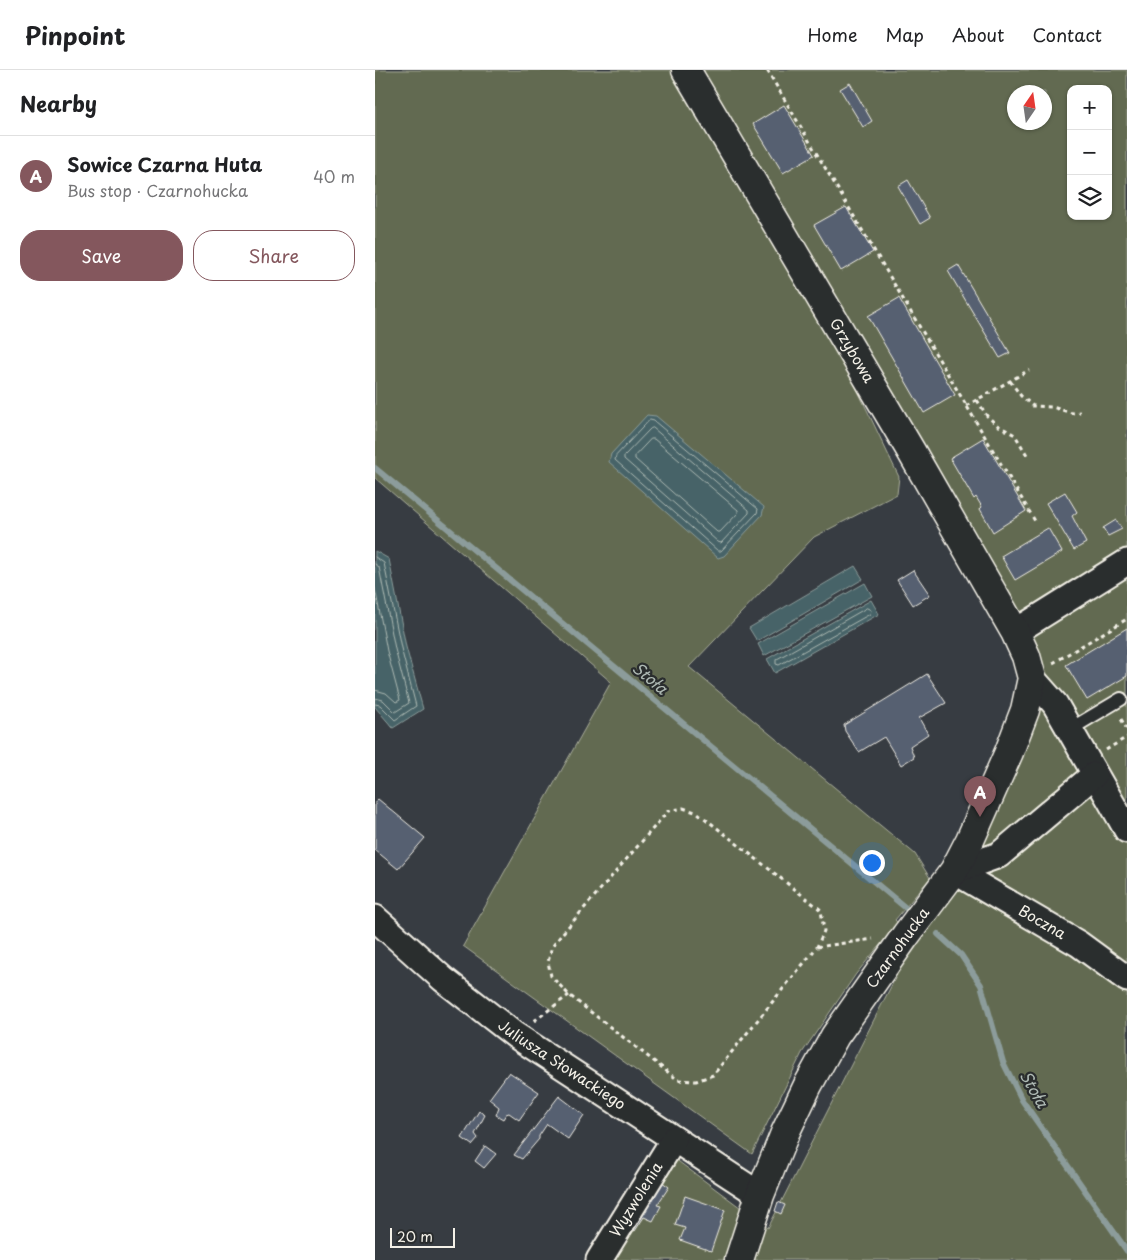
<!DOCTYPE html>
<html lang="en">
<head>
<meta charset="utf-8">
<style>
  body { margin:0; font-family:"Playpen Sans",sans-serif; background:#f6f6f6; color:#202124 }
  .controls { position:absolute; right:15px; top:15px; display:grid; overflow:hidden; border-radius:10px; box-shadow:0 1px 4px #0004 }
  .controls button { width:45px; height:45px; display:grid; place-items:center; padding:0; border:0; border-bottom:1px solid #e0e0e0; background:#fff; color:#202124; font:25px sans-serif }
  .compass { position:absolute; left:632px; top:15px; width:45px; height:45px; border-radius:50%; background:#fff; box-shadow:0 1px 4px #0004; rotate:13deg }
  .scale { position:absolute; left:15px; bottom:12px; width:65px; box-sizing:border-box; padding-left:5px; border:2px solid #f4f1e8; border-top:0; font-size:14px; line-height:18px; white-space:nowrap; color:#f4f1e8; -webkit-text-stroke:4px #2a2d2e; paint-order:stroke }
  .you { position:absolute; left:496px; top:792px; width:18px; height:18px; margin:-12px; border:4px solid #fff; border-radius:50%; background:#1a73e8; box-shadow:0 0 0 8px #1a73e833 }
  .badge { display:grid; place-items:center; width:32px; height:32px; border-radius:50%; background:#84575d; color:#fff; font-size:16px; font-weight:700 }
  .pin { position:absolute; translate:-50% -41px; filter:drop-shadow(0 1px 2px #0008) }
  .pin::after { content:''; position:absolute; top:26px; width:18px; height:15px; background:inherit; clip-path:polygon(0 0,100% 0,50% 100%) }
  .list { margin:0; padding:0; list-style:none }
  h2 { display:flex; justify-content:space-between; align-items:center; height:65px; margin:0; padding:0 20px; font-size:21px }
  h2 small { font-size:16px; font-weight:400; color:#757577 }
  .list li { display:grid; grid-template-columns:32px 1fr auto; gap:15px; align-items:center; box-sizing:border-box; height:80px; padding:0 20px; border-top:1px solid #e0e0e0 }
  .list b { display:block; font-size:19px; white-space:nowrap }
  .list p { margin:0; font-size:16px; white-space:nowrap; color:#757577 }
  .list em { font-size:16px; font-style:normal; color:#757577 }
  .actions { display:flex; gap:10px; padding:15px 20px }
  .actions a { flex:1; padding:11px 0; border:1px solid #84575d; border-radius:20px; text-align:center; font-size:18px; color:#84575d }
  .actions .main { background:#84575d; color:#fff }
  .icon { flex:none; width:28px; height:28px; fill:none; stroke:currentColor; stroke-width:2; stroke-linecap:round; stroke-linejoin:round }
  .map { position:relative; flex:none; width:752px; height:1190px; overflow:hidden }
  header { display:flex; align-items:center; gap:30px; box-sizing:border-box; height:70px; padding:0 25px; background:#fff; border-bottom:1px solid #e0e0e0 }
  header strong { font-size:24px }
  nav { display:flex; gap:28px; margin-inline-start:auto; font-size:18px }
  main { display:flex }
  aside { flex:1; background:#fff }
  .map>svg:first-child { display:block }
</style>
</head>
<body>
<header>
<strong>Pinpoint</strong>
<nav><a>Home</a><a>Map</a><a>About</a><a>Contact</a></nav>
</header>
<main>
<aside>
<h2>Nearby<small></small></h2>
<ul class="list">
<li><span class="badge">A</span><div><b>Sowice Czarna Huta</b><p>Bus stop · Czarnohucka</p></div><em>40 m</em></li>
</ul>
<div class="actions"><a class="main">Save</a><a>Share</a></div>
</aside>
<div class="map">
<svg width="752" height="1190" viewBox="0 0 752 1190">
  <rect width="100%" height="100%" fill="#373c42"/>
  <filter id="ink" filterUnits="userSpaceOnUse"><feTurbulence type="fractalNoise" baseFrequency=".02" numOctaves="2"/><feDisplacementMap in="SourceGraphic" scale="10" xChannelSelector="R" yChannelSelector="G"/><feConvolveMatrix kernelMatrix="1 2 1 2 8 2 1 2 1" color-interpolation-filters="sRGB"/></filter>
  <g filter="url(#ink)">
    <path fill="#626b51" stroke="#abae9c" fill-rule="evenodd" d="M 0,0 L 299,0 L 449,250 L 524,407 L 522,424 L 439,467 L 314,597 L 540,784 L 555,808 L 520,850 L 523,853 L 481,904 L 427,983 L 377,1084 L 88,876 L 236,612 L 0,408 Z
      M 317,0 L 752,0 L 752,1190 L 228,1190 L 292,1083 L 393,1158 L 672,610 ZM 696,19 L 733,19 L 733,146 L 696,146 ZM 640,22 L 670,22 L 670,52 L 640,52 Z"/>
    <path fill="#466467" stroke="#8c9c9b" d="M 272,345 L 281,346 L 389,437 L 387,445 L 349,486 L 343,488 L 234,392 L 236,384 Z
      M 0,481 L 14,489 L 31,577 L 48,639 L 18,658 L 0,637 Z
      M 480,496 L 488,509 L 382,571 L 374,558 Z
      M 490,513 L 497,526 L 389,586 L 383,574 Z
      M 496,530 L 504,544 L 400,603 L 392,589 Z"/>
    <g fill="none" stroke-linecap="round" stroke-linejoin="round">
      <path stroke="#aeb9b4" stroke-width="1" d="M 275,350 L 279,351 L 383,439 L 382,443 L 346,481 L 343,481 L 240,390 L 241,386 Z
        M 278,358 L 374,440 L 374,443 L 346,473 L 343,472 L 249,389 L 249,386 L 275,359 Z
        M 276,369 L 279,369 L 363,440 L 363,443 L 345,462 L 342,462 L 260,389 L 260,386 Z
        M 0,487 L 9,493 L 26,578 L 41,636 L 20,650 L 5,635 L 0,634
        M 0,494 L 4,497 L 20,579 L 34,633 L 20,642 L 8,630 L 0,628
        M 0,518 L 12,581 L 25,630 L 21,632 L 11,623 L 0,620
        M 492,538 L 496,540 L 495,544 L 404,595 L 401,594 L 401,590 Z"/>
      <path stroke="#8c9c9b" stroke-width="6" d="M 0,398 L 532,839
        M 563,864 L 586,885 L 606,915 L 628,992 L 647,1030 L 752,1181"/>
    </g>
    <path fill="#566071" stroke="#f4f1e8" d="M 475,13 L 497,51 L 488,57 L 465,19 Z
      M 409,35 L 439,85 L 408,103 L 378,54 Z
      M 533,110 L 555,148 L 545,154 L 523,116 Z
      M 471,137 L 498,182 L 466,201 L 439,155 Z
      M 583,195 L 635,283 L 625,288 L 573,201 Z
      M 524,228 L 580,325 L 549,343 L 493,246 Z
      M 608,368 L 651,441 L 618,462 L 605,439 L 607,437 L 601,427 L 599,429 L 575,388 Z
      M 690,422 L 702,442 L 697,446 L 711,473 L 699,480 L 671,433 Z
      M 741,450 L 747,459 L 733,466 L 728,458 Z
      M 673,458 L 687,482 L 640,510 L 626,486 Z
      M 538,500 L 555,525 L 538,535 L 522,510 Z
      M 752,558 L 752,606 L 712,630 L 691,595 Z
      M 552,604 L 571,633 L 544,648 L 553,664 L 535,676 L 539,687 L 526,695 L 509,667 L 484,682 L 470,661 L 469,655 Z
      M 3,729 L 50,768 L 23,799 L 0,780 L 0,732 Z
      M 134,1002 L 164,1022 L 144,1050 L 134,1043 L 131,1044 L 128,1049 L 121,1045 L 124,1037 L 114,1029 Z
      M 184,1026 L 209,1045 L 193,1069 L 172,1054 L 164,1066 L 164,1069 L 147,1089 L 139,1085 Z
      M 104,1041 L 110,1045 L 100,1064 L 103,1068 L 97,1075 L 87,1068 Z
      M 110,1076 L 121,1084 L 109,1098 L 100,1091 Z
      M 283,1109 L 294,1117 L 282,1135 L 286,1136 L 278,1151 L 269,1147 L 260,1161 L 253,1157 Z
      M 310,1126 L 350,1140 L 336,1181 L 305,1170 L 310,1158 L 300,1155 Z
      M 403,1132 L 410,1135 L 406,1144 L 400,1141 Z"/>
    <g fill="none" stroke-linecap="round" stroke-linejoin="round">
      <defs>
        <path id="lane" d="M 694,660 L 746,629"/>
        <g id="street">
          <path d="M 640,562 L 752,492"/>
          <path d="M 657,608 L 680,634 L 752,760"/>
          <path id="s1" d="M 579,801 L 704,874 L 752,909"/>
          <path d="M 579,801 L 624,785 L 719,705"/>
          <path id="s2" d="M 0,848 L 68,909 L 140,965 L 385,1125"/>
          <path id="s3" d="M 224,1190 L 299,1069"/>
        </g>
        <g id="secondary">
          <path id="s4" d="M 311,0 L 536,381 L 640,562 L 651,586 L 657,608 L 650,640 L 634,682 L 595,770 L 579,801 L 531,865 L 460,966 L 433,1015 L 410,1063 L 385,1125 L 364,1190"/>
        </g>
      </defs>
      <use href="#lane" stroke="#f4f1e8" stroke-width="16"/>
      <use href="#street" stroke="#f4f1e8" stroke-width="29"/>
      <use href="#secondary" stroke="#f4f1e8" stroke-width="31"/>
      <path stroke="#f4f1e8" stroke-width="3" stroke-dasharray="4 4" stroke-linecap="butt" d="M 392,0 L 660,451
        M 635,311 L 646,326 L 658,336 L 677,337 L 697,343 L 705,342
        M 602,330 L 612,346 L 622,355 L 640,365 L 652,385
        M 591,336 L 654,300
        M 678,593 L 752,549
        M 746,649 L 752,659
        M 731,680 L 752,667
        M 308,738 L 323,743 L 446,840 L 449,861 L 442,877 L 338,1005 L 321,1011 L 303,1010 L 194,925 L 176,906 L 173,892 L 177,877 L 187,864 L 293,741 Z
        M 442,877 L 498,869
        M 159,951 L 194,925"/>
      <use href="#lane" stroke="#2a2d2e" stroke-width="12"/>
      <use href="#street" stroke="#2a2d2e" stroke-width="25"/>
      <use href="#secondary" stroke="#2a2d2e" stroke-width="28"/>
    </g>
  </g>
  <g text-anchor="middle" stroke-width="4.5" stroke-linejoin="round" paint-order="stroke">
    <g font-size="15" fill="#f4f1e8" stroke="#2a2d2e">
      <text dy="5" stroke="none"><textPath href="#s4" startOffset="326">Grzybowa</textPath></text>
      <text dy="5" stroke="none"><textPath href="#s1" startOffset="102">Boczna</textPath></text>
      <text transform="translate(523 878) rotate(-54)" y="5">Czarnohucka</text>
      <text dy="5" stroke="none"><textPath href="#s2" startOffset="238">Juliusza Słowackiego</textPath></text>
      <text dy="5" stroke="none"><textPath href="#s3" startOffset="71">Wyzwolenia</textPath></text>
    </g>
    <g font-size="16" font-style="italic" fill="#aeb9b4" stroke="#2a2d2e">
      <text transform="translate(275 608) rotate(40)" y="6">Stoła</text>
      <text transform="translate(659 1019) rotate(60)" y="6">Stoła</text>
    </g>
  </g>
</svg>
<div class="controls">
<button>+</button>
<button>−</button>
<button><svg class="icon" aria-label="layers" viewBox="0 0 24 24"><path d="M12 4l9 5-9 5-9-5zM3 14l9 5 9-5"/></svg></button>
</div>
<svg class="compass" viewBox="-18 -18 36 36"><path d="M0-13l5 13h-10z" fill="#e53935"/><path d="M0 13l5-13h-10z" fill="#757577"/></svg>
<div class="scale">20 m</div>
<div class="you"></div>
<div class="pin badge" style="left:605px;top:747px">A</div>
</div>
</main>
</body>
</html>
